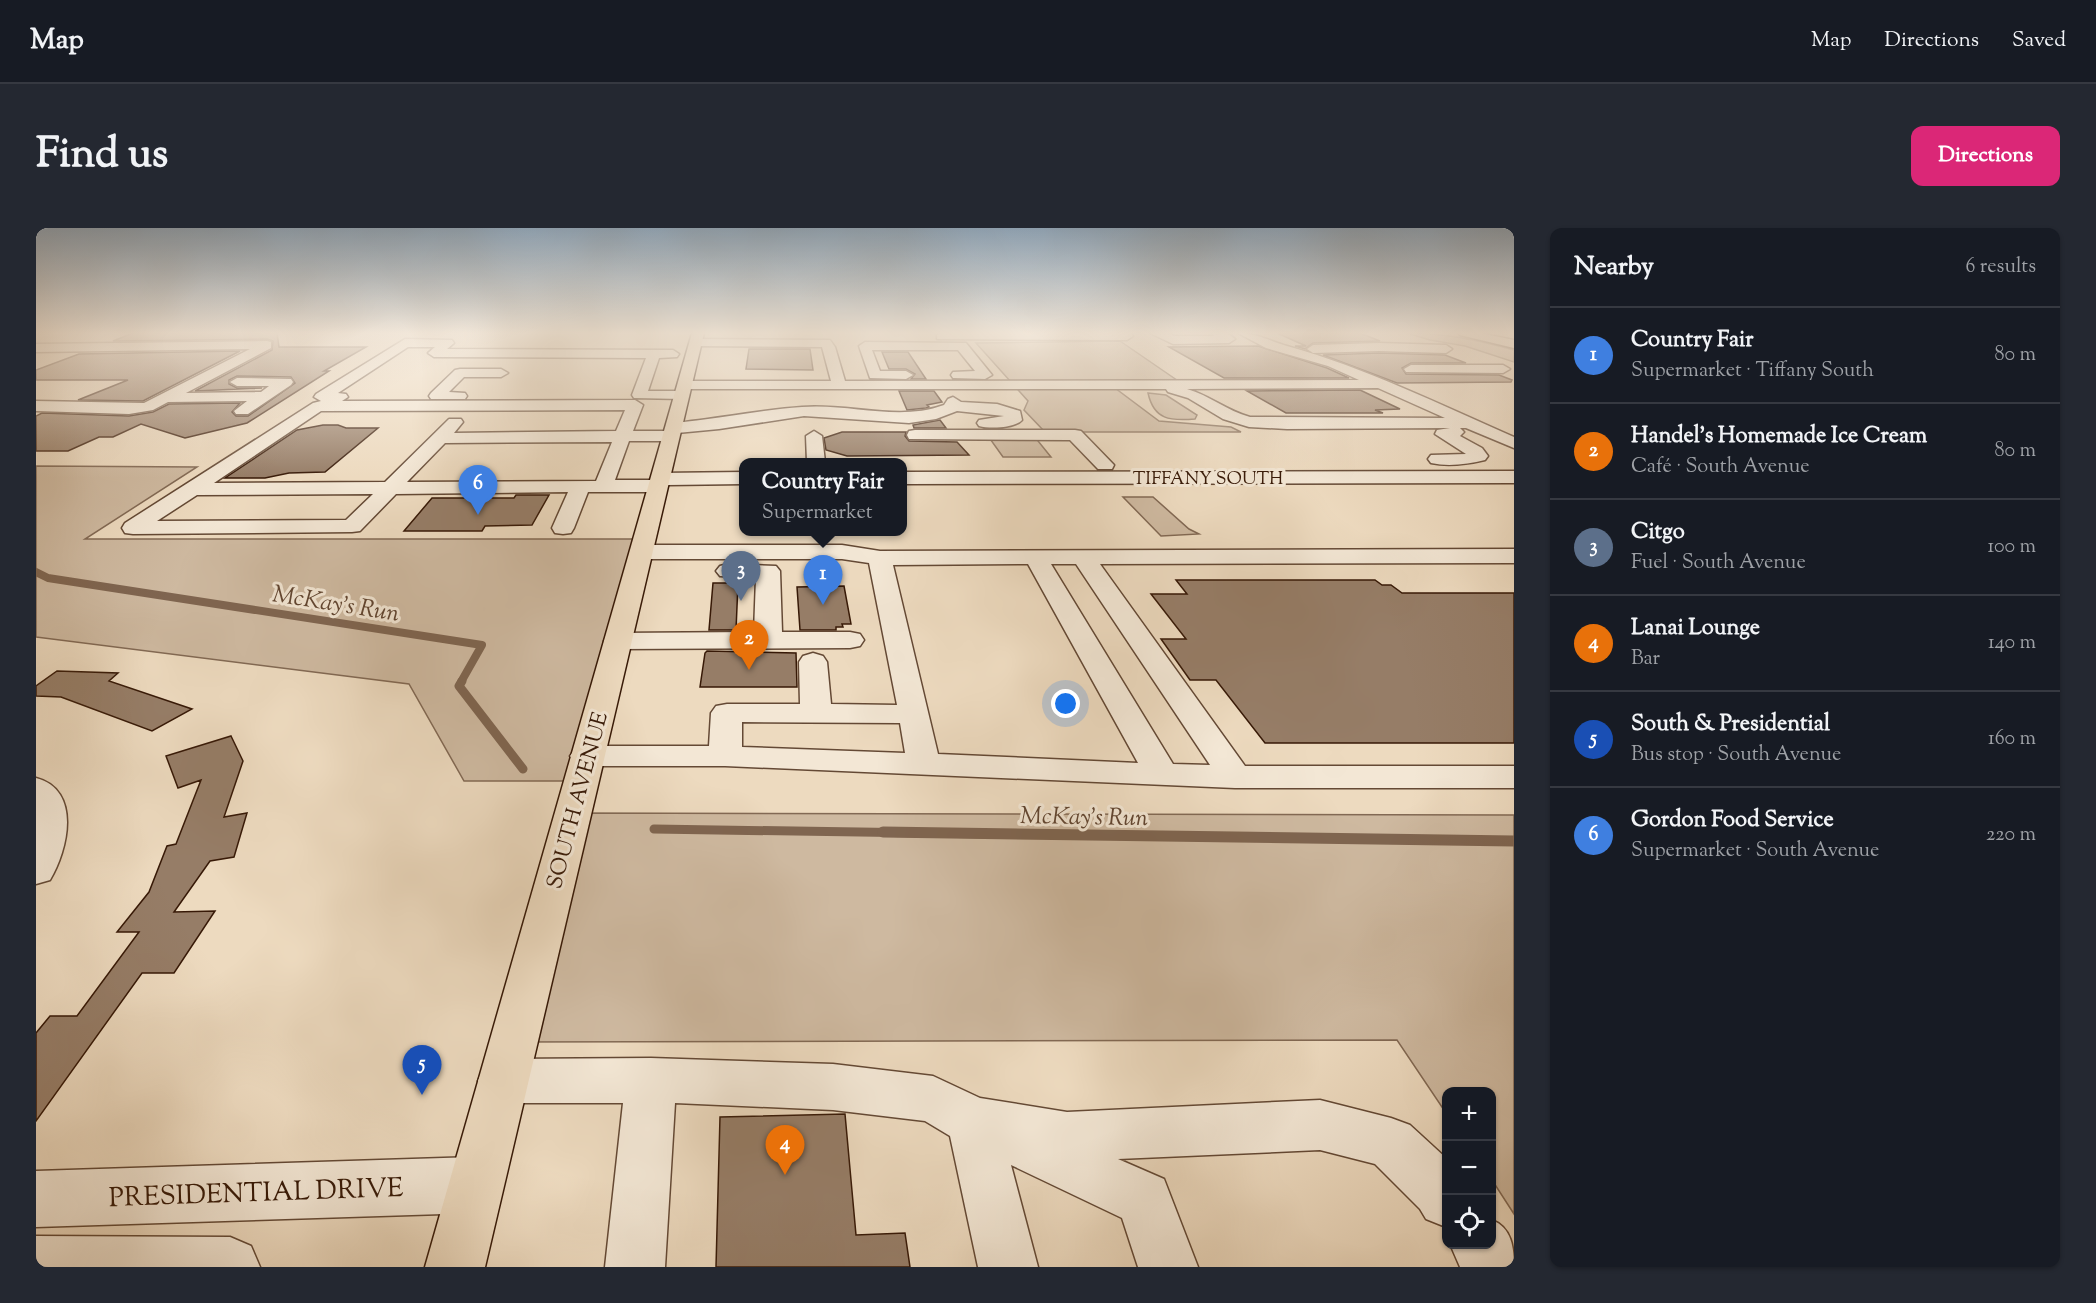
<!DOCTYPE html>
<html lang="en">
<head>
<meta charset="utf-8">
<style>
  body { margin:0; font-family:"Sorts Mill Goudy",serif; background:#242831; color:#f1f3f6 }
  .controls { position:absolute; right:18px; bottom:18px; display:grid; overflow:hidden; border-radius:12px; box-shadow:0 2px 4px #0004 }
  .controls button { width:54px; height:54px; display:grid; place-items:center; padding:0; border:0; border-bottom:2px solid #363941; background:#171b24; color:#f1f3f6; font:30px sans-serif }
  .you { position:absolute; left:1030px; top:476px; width:21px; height:21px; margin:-15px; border:4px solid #fff; border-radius:50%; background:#1a73e8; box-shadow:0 0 0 9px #1a73e833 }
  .badge { display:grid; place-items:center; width:39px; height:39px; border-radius:50%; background:#db2777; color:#fff; font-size:20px; font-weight:700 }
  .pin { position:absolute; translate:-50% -50px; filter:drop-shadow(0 2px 3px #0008) }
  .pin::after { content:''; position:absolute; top:32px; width:21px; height:18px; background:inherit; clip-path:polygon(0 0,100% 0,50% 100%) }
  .popup { position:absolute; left:703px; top:230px; width:168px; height:78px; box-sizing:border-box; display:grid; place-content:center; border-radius:12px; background:#171b24; filter:drop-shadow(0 2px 4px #0005); font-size:20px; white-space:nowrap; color:#9ea1a6 }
  .popup b { font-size:22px; color:#f1f3f6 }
  .popup::after { content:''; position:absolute; left:50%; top:100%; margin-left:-12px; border:12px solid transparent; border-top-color:#171b24 }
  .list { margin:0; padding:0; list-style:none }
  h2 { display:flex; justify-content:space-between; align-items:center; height:78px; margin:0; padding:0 24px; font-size:26px }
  h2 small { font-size:20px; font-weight:400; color:#9ea1a6 }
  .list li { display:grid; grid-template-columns:39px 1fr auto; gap:18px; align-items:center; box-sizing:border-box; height:96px; padding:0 24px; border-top:2px solid #363941 }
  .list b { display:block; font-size:22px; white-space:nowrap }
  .list p { margin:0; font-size:20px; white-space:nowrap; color:#9ea1a6 }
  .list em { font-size:20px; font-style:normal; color:#9ea1a6 }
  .icon { flex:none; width:33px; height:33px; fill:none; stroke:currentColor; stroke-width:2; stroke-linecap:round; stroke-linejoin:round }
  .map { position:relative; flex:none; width:1478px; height:1039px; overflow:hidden; border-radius:12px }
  header { display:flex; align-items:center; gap:36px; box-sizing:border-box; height:84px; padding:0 30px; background:#171b24; border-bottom:2px solid #363941 }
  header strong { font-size:28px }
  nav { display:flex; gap:33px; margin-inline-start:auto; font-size:21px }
  .intro { display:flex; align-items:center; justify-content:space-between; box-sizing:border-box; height:144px; padding:0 36px }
  h1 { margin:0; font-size:42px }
  .button { padding:15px 27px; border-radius:12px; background:#db2777; color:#fff; font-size:21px; font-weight:700 }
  main { display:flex; gap:36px; padding:0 36px }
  aside { flex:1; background:#171b24; border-radius:12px; box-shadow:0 2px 4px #0004 }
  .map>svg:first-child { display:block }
</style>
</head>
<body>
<header>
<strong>Map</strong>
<nav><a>Map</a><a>Directions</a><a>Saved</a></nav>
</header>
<div class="intro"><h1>Find us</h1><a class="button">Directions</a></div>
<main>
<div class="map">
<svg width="1478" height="1039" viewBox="0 0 1478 1039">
  <rect width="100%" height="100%" fill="#eddabf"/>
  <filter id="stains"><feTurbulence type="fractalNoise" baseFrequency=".00333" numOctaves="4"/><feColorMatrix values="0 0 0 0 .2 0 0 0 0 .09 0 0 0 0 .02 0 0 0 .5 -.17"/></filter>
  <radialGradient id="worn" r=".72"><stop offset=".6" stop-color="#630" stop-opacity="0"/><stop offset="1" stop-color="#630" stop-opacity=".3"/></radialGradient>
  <path fill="#ceb9a0" stroke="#826954" stroke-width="1.5" d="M 1371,105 C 1409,105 1441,112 1478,122 L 1478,134 L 1429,118 L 1394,112 Z
    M 1084,113 L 1148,157 L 1075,157 L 1123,193 L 1195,199 L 1205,204 L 1009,204 L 988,182 L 992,173 L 940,115 Z
    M 1112,165 L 1130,167 L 1161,187 L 1159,191 C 1134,193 1118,192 1112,165 Z
    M 952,208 L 998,208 L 1015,229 L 967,229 Z
    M 0,238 L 161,239 L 49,311 L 609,311 L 545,553 L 428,553 L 373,456 L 0,409 Z
    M 1087,269 L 1117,269 L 1153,301 L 1163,306 L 1125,308 Z
    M 536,585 L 1478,587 L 1478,986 L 1456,952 L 1456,864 L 1410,864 L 1410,885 L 1361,812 L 477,814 Z"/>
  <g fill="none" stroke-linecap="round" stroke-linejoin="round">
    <path stroke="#7f6550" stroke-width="8" d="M 0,344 L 12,350 L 446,417 L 425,454"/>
    <path stroke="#7f6550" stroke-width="9" d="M 426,453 L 423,458 L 487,541
      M 618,601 L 954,606"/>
    <path stroke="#7f6550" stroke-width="11" d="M 847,604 L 1478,613"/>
  </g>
  <path fill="#967d67" stroke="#371907" stroke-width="1.5" d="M 97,105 L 241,105 L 243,119 L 330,119 L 288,143 L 293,143 L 211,195 L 149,210 L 105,196 L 77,209 L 63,209 L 32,223 L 0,223 L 0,188 L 6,185 L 93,188 L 117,184 L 133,176 L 204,175 L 196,184 L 200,188 L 212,188 L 259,155 L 255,149 L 201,148 L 193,152 L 193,156 L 201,160 L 226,160 L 159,163 L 236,122 L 237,113 L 231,111 L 77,113 Z
    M 1241,105 L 1324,105 L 1344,113 L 1277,115 L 1269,121 L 1259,118 L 1270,118 Z
    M 1222,118 L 1291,140 L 1313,150 L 1188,150 L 1133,119 Z
    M 713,121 L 774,121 L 777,142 L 710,141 Z
    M 204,123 L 107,173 L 42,172 L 92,152 L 0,152 L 0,142 L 43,126 Z
    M 846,124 L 872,124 L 890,151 L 875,151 L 879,146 L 870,141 L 853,141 Z
    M 1343,125 L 1409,127 L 1430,135 L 1375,135 L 1366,140 L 1370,146 L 1463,147 L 1476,152 L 1475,154 L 1361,155 L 1287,127 Z
    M 1324,162 L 1364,181 L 1339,182 L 1347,185 L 1250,185 L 1211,163 Z
    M 863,163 L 898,163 L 906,174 L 891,177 L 893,179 L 890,180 L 871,182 Z
    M 904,192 L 910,200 L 878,200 L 877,197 Z
    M 287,197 L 302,197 L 310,200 L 342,200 L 289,244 L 253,245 L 229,250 L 189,250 L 261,202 Z
    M 806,204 L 870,204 L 869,208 L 873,213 L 921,214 L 933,227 L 811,228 L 790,222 L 788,210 Z
    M 480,267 L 513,267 L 496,297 L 449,298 L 446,303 L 368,303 L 396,270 L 478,270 Z
    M 1140,352 L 1339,352 L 1346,357 L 1355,357 L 1366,365 L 1478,365 L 1478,515 L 1229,515 L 1180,452 L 1154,452 L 1125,411 L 1150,411 L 1115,366 L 1151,366 Z
    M 677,355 L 702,355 L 700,402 L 673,402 Z
    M 808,358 L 815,396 L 806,396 L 807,399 L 800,399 L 800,402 L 764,402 L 761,359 Z
    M 671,423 L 760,425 L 761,459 L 664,459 L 669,425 Z
    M 21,443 L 82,445 L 73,453 L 156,481 L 116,503 L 25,469 L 0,468 L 0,458 Z
    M 195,508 L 207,533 L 188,589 L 211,585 L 198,629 L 174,633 L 138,684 L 179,683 L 138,745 L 106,745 L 0,893 L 0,805 L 14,788 L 41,788 L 103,704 L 81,704 L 113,664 L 131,618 L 140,616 L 165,552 L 142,560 L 130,528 Z
    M 809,886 L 820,1007 L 869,1005 L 874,1039 L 680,1039 L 684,889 Z"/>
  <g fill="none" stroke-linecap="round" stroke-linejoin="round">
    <defs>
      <path id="minor" d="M 905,105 L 1094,105 L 1097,108 L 1091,112 L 901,111 L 901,107 Z
        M 1114,105 L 1130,105 L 1139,108 L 1178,108 L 1176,105 L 1191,105 L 1199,111 L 1193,115 L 1137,116 Z
        M 1202,105 C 1220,105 1234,113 1251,118 C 1330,140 1403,176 1478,209 L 1478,220 L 1430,200 L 1424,200 L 1428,204 L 1424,208 L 1446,220 L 1452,228 L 1449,232 C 1432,236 1413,239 1395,235 L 1392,231 L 1395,227 L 1430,226 L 1399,206 L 1401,202 L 1414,200 L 1251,201 L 1213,199 L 1187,191 L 1152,170 L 1132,164 L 1130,161 L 649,161 L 642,157 L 649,153 L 795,153 L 786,119 L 656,118 L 654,115 L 660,111 L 794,112 L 799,119 L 809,153 L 1323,152 L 1292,138 L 1230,120 ZM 1342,160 L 1409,190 L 1214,189 C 1191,183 1173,167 1151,161 Z
        M 369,111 L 416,112 L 418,115 L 411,121 L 637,122 L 643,126 L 641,129 L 623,130 L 612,163 L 646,163 L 653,167 L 646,171 L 598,170 L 596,167 L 610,130 L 398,129 L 392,125 L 399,119 L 372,119 L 302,165 L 310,166 L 312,169 L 306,173 L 599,172 L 607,177 L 597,203 L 632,203 L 630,200 L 632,197 L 638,195 C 681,191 723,182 766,179 C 814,175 862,194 908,177 L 912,171 L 917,169 L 925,174 L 961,176 L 984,183 L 986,192 C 979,200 954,201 943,198 L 941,195 L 943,192 L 968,188 L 921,183 L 900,191 L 873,195 L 768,188 L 683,201 L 641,205 L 643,208 L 641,212 L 635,213 L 593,213 L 579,252 L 616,252 L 618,247 L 625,245 L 708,244 L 708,256 L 632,257 L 630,262 L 623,264 L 552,264 L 538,300 L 535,305 L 527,306 L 519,305 L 516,300 L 532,264 L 360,266 L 324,303 L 316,304 L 97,306 L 89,305 L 86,300 L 89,295 L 277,175 L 285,173 L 278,169 L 280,166 ZM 589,182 L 580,203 L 418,205 L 427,194 L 425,191 L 413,191 L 349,254 L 178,255 L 285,183 ZM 576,214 L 560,253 L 371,254 L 409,215 ZM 337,266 L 310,292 L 121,293 L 161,267 Z
        M 231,113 L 235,114 L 235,120 L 150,165 L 225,164 L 233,158 L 201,158 L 194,154 L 201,150 L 255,151 L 257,154 L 255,157 L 212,186 L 200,186 L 198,183 L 211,173 L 132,174 L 117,182 L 93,186 L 0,183 L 0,173 L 108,175 L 214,121 L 0,124 L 0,116 Z
        M 829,114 L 930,115 L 956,147 L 949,151 L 917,150 L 915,147 L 917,144 L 939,143 L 922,122 L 836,122 L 844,143 L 870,143 L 877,147 L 870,151 L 834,150 L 823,118 Z
        M 1343,115 L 1410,117 L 1416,121 L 1410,125 L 1343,123 L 1277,125 L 1271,121 L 1277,117 Z
        M 1375,137 L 1467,137 L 1474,141 L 1467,145 L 1370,144 L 1368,141 Z
        M 424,141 L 465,141 L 472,145 L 465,149 L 428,149 L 413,164 L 429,165 L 431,168 L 429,171 L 395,171 L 393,168 L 395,165 L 419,142 Z
        M 879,202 L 1039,202 L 1045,203 L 1078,237 L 1076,241 L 1062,241 L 1034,212 L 873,211 L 871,207 L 873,203 Z
        M 778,203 L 786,208 L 789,234 L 771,234 L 770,208 Z
        M 1478,243 L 1478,255 L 866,256 L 866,244 Z
        M 605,317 L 806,317 L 844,323 L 1478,321 L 1478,335 L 1064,336 L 1209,538 L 1478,538 L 1478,560 L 1199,560 L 689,538 L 551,538 L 539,535 L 534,528 L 539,521 L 551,518 L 673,518 L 675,485 L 680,478 L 691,476 L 764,476 L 763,434 L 767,428 L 777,425 L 787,428 L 791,434 L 795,476 L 861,477 L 833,335 L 806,331 L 605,331 L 597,329 L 594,324 L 597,319 ZM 992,336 L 1102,535 L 902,526 L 857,337 ZM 1015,336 L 1040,336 L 1174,537 L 1137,536 ZM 706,494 L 864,495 L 869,525 L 706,519 Z
        M 692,336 L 740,338 L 744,343 L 746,404 L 814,404 L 824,406 L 828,412 L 824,418 L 814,420 L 582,421 L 572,419 L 568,413 L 572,407 L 582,405 L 718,404 L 720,350 L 684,348 L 680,343 L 684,338 Z
        M 0,550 C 46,562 32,622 14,652 L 0,656 Z
        M 615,830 L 797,836 L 897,848 L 944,870 L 1031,884 L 1284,872 L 1355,890 L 1374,897 L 1410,930 L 1410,999 L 1390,991 L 1384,981 L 1339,936 L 1284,922 L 1082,931 L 1128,951 L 1162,1039 L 1102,1039 L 1086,990 L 975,937 L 1002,1039 L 942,1039 L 914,908 L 889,893 L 797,882 L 639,875 L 629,1039 L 569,1039 L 587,875 L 467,875 L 449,869 L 442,853 L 449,837 L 467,831 Z
        M 439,929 L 459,938 L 467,957 L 459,976 L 439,985 L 0,999 L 0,943 Z
        M 1456,992 C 1476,1000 1478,1020 1478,1039 L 1424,1039 L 1414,1016 L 1456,1016 Z
        M 0,1008 L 194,1009 L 215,1018 L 224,1039 L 0,1039 Z"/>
      <path id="major" d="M 656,105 L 668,105 L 449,1039 L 389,1039 Z"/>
      <path id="highway" d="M 1422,105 L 1444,105 L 1478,112 L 1478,120 L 1424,107 Z"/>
    </defs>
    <use href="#minor" stroke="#644935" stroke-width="3"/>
    <use href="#major" stroke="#371907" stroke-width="3"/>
    <use href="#highway" stroke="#371907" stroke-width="3"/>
    <use href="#minor" fill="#f3e7d5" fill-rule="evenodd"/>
    <use href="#major" fill="#eddabf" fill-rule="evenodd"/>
    <use href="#highway" fill="#eddabf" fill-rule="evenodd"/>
  </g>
  <linearGradient id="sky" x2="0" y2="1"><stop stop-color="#91a9be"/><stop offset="0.42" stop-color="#f7eee2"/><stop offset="1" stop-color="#f7eee2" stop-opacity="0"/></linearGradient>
  <rect width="1478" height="250" fill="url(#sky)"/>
  <g text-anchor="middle" stroke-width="6" stroke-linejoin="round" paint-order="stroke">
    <g font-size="18" fill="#371907" stroke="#f3e7d5">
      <text x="1172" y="256">TIFFANY SOUTH</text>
    </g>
    <g font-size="22" fill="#371907" stroke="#f3e7d5">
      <text transform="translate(540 572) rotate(-75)" y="8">SOUTH AVENUE</text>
    </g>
    <g font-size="24" font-style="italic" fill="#614531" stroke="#f3e7d5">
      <text transform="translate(300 375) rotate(9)" y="8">McKay's Run</text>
      <text transform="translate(1048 588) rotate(1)" y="8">McKay's Run</text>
    </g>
    <g font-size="27" fill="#371907" stroke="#f3e7d5">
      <text transform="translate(220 964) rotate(-2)" y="9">PRESIDENTIAL DRIVE</text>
    </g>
  </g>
  <rect width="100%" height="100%" filter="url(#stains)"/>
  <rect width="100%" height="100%" fill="url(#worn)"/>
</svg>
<div class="controls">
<button>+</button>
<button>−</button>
<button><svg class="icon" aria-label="locate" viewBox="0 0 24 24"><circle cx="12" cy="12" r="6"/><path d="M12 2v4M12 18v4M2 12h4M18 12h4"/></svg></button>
</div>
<div class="you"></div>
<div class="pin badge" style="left:787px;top:377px;background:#3f7fe0">1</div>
<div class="popup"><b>Country Fair</b>Supermarket</div>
<div class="pin badge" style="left:713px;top:442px;background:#e8710a">2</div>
<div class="pin badge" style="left:705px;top:373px;background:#5c6f8a">3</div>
<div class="pin badge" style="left:749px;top:947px;background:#e8710a">4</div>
<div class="pin badge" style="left:386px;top:867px;background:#1a4fb4">5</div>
<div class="pin badge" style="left:442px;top:287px;background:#3f7fe0">6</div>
</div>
<aside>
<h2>Nearby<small>6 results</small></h2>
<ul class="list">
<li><span class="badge" style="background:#3f7fe0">1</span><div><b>Country Fair</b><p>Supermarket · Tiffany South</p></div><em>80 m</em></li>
<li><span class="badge" style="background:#e8710a">2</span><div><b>Handel's Homemade Ice Cream</b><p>Café · South Avenue</p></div><em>80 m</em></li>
<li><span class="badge" style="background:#5c6f8a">3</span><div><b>Citgo</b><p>Fuel · South Avenue</p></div><em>100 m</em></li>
<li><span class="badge" style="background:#e8710a">4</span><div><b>Lanai Lounge</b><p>Bar</p></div><em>140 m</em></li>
<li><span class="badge" style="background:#1a4fb4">5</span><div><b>South &amp; Presidential</b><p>Bus stop · South Avenue</p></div><em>160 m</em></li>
<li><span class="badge" style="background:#3f7fe0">6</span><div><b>Gordon Food Service</b><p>Supermarket · South Avenue</p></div><em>220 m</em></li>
</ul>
</aside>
</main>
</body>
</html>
